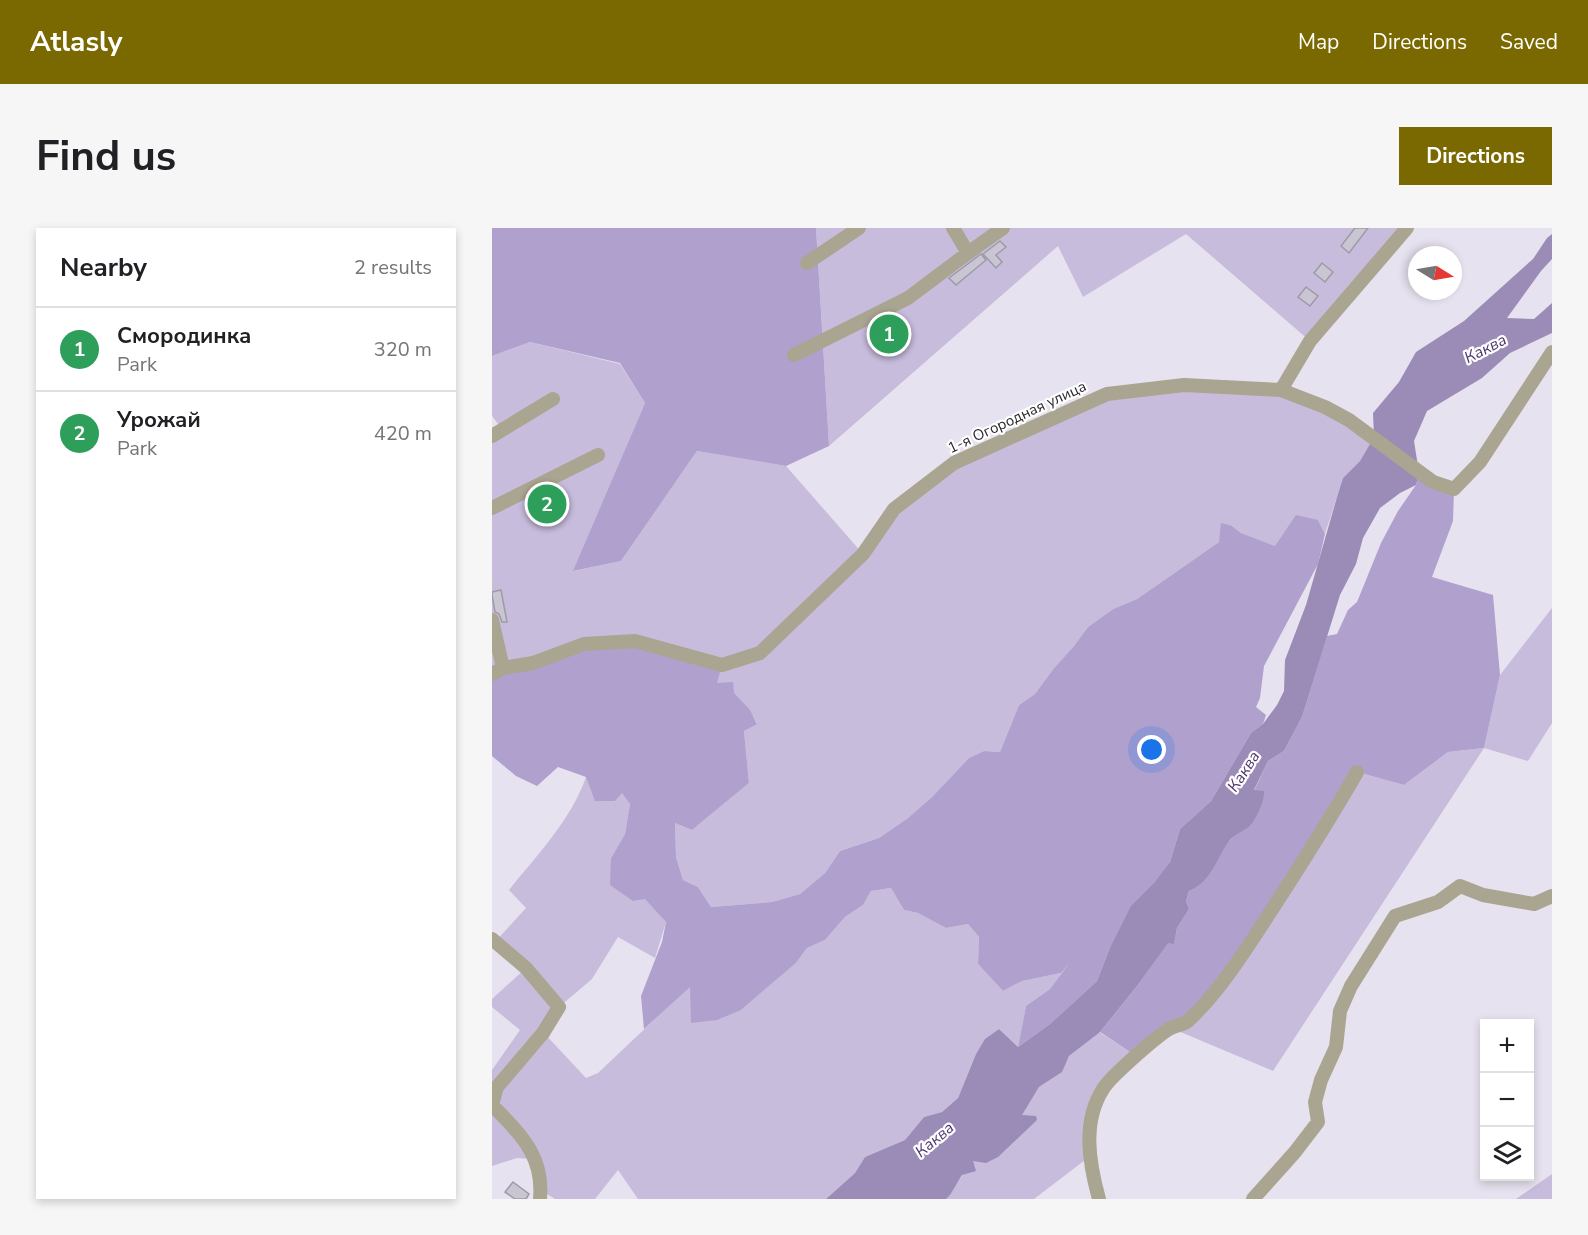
<!DOCTYPE html>
<html lang="en">
<head>
<meta charset="utf-8">
<style>
  body { margin:0; font-family:"Nunito Sans",sans-serif; background:#f6f6f6; color:#202124 }
  .controls { position:absolute; right:18px; bottom:18px; display:grid; overflow:hidden; border-radius:0px; box-shadow:0 3px 9px #0003 }
  .controls button { width:54px; height:54px; display:grid; place-items:center; padding:0; border:0; border-bottom:2px solid #e0e0e0; background:#fff; color:#202124; font:30px sans-serif }
  .compass { position:absolute; left:916px; top:18px; width:54px; height:54px; border-radius:50%; background:#fff; box-shadow:0 3px 9px #0003; rotate:101deg }
  .you { position:absolute; left:660px; top:522px; width:21px; height:21px; margin:-15px; border:4px solid #fff; border-radius:50%; background:#1a73e8; box-shadow:0 0 0 9px #1a73e833 }
  .badge { display:grid; place-items:center; width:39px; height:39px; border-radius:50%; background:#7a6800; color:#fff; font-size:20px; font-weight:700 }
  .pin { position:absolute; translate:-50% -50%; border:3px solid #fff; box-shadow:0 2px 6px #0006 }
  .list { margin:0; padding:0; list-style:none }
  h2 { display:flex; justify-content:space-between; align-items:center; height:78px; margin:0; padding:0 24px; font-size:26px }
  h2 small { font-size:20px; font-weight:400; color:#757577 }
  .list li { display:grid; grid-template-columns:39px 1fr auto; gap:18px; align-items:center; box-sizing:border-box; height:84px; padding:0 24px; border-top:2px solid #e0e0e0 }
  .list b { display:block; font-size:22px; white-space:nowrap }
  .list p { margin:0; font-size:20px; white-space:nowrap; color:#757577 }
  .list em { font-size:20px; font-style:normal; color:#757577 }
  .icon { flex:none; width:33px; height:33px; fill:none; stroke:currentColor; stroke-width:2; stroke-linecap:round; stroke-linejoin:round }
  .map { position:relative; flex:none; width:1060px; height:971px; overflow:hidden; border-radius:0px }
  header { display:flex; align-items:center; gap:36px; box-sizing:border-box; height:84px; padding:0 30px; background:#7a6800; color:#fff }
  header strong { font-size:28px }
  nav { display:flex; gap:33px; margin-inline-start:auto; font-size:21px }
  .intro { display:flex; align-items:center; justify-content:space-between; box-sizing:border-box; height:144px; padding:0 36px }
  h1 { margin:0; font-size:42px }
  .button { padding:15px 27px; border-radius:0px; background:#7a6800; color:#fff; font-size:21px; font-weight:700 }
  main { display:flex; gap:36px; padding:0 36px }
  aside { flex:1; background:#fff; border-radius:0px; box-shadow:0 3px 9px #0003 }
  .map>svg:first-child { display:block }
</style>
</head>
<body>
<header>
<strong>Atlasly</strong>
<nav><a>Map</a><a>Directions</a><a>Saved</a></nav>
</header>
<div class="intro"><h1>Find us</h1><a class="button">Directions</a></div>
<main>
<aside>
<h2>Nearby<small>2 results</small></h2>
<ul class="list">
<li><span class="badge" style="background:#2e9e5b">1</span><div><b>Смородинка</b><p>Park</p></div><em>320 m</em></li>
<li><span class="badge" style="background:#2e9e5b">2</span><div><b>Урожай</b><p>Park</p></div><em>420 m</em></li>
</ul>
</aside>
<div class="map">
<svg width="1060" height="971" viewBox="0 0 1060 971">
  <rect width="100%" height="100%" fill="#e7e2ef"/>
  <path fill="#c7bcdc" d="M 324,0 L 915,0 L 818,113 L 694,6 L 591,69 L 566,18 L 337,218 Z
    M 38,114 L 128,136 L 153,175 L 82,343 L 129,333 L 205,223 L 294,238 L 371,326 L 402,281 L 462,235 L 615,166 L 692,157 L 789,162 L 882,209 L 868,233 L 851,250 L 833,306 L 826,292 L 783,318 L 749,305 L 740,298 L 727,314 L 645,371 L 621,381 L 596,399 L 582,418 L 562,440 L 543,466 L 527,477 L 508,524 L 492,523 L 477,530 L 440,569 L 416,590 L 387,610 L 348,623 L 333,645 L 308,666 L 280,674 L 219,679 L 206,659 L 191,652 L 184,629 L 183,595 L 200,602 L 257,555 L 252,503 L 265,495 C 255,476 243,465 224,455 L 229,438 L 0,446 L 0,208 L 10,201 L 0,188 L 0,128 Z
    M 1060,380 L 1060,495 L 1036,533 L 992,520 L 781,843 L 679,800 L 865,544 L 912,557 L 956,524 L 992,520 L 1008,447 Z
    M 94,549 L 130,564 L 138,576 L 133,606 L 119,630 L 174,694 L 163,730 L 126,709 L 100,751 L 67,779 L 51,804 L 94,850 L 106,845 L 198,758 L 249,782 L 304,735 L 315,720 L 333,712 L 353,689 L 371,677 L 379,663 L 399,660 L 412,682 L 426,685 L 454,700 L 476,696 L 487,709 L 486,736 L 511,763 L 530,753 L 569,745 L 591,720 L 558,761 L 534,778 L 526,819 L 507,801 L 494,811 L 484,826 L 466,870 L 450,884 L 432,889 L 413,912 L 373,929 L 363,945 L 334,971 L 146,971 L 126,942 L 103,971 L 63,971 L 52,964 L 41,931 L 25,930 L 0,938 L 0,842 L 28,802 L 0,779 L 0,771 L 34,740 L 3,714 L 34,680 L 17,662 C 45,627 79,592 94,549 Z
    M 607,804 L 644,828 L 611,860 L 597,929 L 542,971 L 454,971 L 481,932 L 529,887 L 547,859 L 569,844 L 577,828 Z
    M 1060,946 L 1060,971 L 1024,971 Z"/>
  <path fill="#b0a0cd" d="M 0,0 L 324,0 L 337,218 L 294,238 L 205,223 L 129,333 L 81,343 L 153,175 L 128,135 L 38,114 L 0,128 Z
    M 927,245 L 962,261 L 961,293 L 940,349 L 1001,367 L 1008,447 L 992,520 L 956,524 L 912,557 L 865,544 L 724,761 L 644,828 L 608,804 L 645,758 L 676,714 L 682,715 L 685,700 L 697,681 L 694,673 L 697,663 C 721,653 723,628 739,611 C 744,605 753,601 759,597 L 762,563 L 776,533 L 792,523 L 810,489 L 835,408 L 845,406 L 856,382 L 865,374 L 889,315 L 906,283 L 924,257 Z
    M 804,287 L 826,292 L 833,306 L 826,336 L 772,438 L 768,470 L 764,479 L 774,487 L 771,496 L 759,505 L 719,573 L 688,601 L 678,634 L 617,722 L 605,753 L 558,796 L 526,819 L 534,778 L 558,761 L 577,736 L 569,745 L 530,753 L 511,763 L 486,736 L 487,709 L 476,696 L 454,700 L 426,685 L 412,682 L 399,660 L 379,663 L 371,677 L 353,689 L 333,712 L 315,720 L 304,735 L 249,782 L 225,792 L 199,795 L 198,759 L 152,801 L 149,768 L 170,714 L 174,694 L 153,671 L 141,673 L 118,657 L 119,630 L 133,606 L 138,576 L 130,565 L 123,573 L 103,573 L 94,549 L 66,539 L 45,558 L 24,548 L 0,528 L 0,446 L 92,416 L 143,413 L 230,437 L 225,455 L 241,454 L 242,465 L 258,482 L 265,496 L 252,503 L 257,555 L 200,602 L 183,595 L 184,629 L 191,652 L 206,659 L 219,679 L 280,674 L 308,666 L 333,645 L 348,623 L 387,610 L 416,590 L 440,569 L 477,530 L 492,523 L 508,524 L 527,477 L 543,466 L 562,440 L 582,418 L 596,399 L 621,381 L 645,371 L 727,314 L 729,295 L 740,298 L 749,305 L 783,318 Z"/>
  <path fill="#9b8bb7" d="M 1060,6 L 1060,31 L 1049,43 L 1015,90 L 1042,91 L 1060,75 L 1060,105 L 1018,125 L 990,150 L 935,183 L 922,213 L 927,245 L 924,257 L 908,265 L 888,280 L 871,310 L 864,336 L 848,367 L 810,489 L 792,523 L 776,533 L 762,562 L 772,563 C 773,573 764,591 758,598 C 752,603 743,606 738,612 C 724,630 720,654 697,663 L 694,673 L 697,681 L 685,700 L 682,716 L 676,715 L 645,758 L 608,804 L 577,828 L 570,844 L 547,859 L 530,887 L 544,888 L 545,892 L 506,929 L 494,935 L 481,933 L 484,943 L 470,947 L 458,967 L 454,971 L 334,971 L 363,945 L 373,929 L 413,912 L 432,889 L 450,884 L 466,870 L 484,826 L 493,811 L 507,801 L 526,819 L 558,796 L 605,753 L 617,722 L 639,678 L 663,654 L 678,634 L 688,601 L 719,573 L 759,505 L 771,496 L 785,477 L 792,463 L 793,432 L 814,377 L 845,269 L 851,250 L 868,233 L 882,209 L 881,185 L 907,154 L 924,124 L 972,93 L 1041,31 L 1055,10 Z"/>
  <path fill="#cac5d2" stroke="#9e9aa6" stroke-width="1.5" d="M 863,0 L 876,0 L 857,25 L 849,18 Z
    M 508,13 L 514,19 L 504,27 L 510,34 L 504,40 L 491,26 Z
    M 489,26 L 494,32 L 464,57 L 457,50 Z
    M 830,35 L 841,44 L 833,54 L 822,45 Z
    M 814,59 L 826,68 L 818,78 L 806,69 Z
    M 9,362 L 15,394 L 10,394 L 7,386 L 3,384 L 0,367 L 0,364 Z
    M 21,954 L 37,966 L 34,971 L 23,971 L 13,964 Z"/>
  <g fill="none" stroke-linecap="round" stroke-linejoin="round">
    <path stroke="#aaa590" stroke-width="14" d="M 461,0 L 476,25 L 511,0
      M 315,35 L 367,0
      M 302,127 L 416,70 L 476,25
      M 789,162 L 818,113 L 915,0
      M 0,208 L 61,171
      M 0,280 L 106,227
      M 0,392 L 11,440
      M 0,446 L 11,440 L 41,435 L 92,416 L 143,413 L 230,437 L 268,425 L 371,326 L 402,281 L 462,235 L 615,166 L 692,157 L 789,162 L 833,179 L 857,192 L 941,254 L 962,261 L 988,234 L 1060,124
      M 0,711 L 34,740 L 67,779 L 51,805 L 5,859 L 0,877
      M 0,877 C 28,906 52,927 48,971
      M 607,971 C 597,935 590,894 611,861 C 618,849 667,806 679,800 C 685,797 691,797 696,793 C 730,761 756,718 781,680 C 810,635 839,590 865,544
      M 761,971 L 803,924 L 826,894 L 823,874 L 829,852 L 844,819 L 848,783 L 859,758 L 903,688 L 946,674 L 968,658 L 991,667 L 1042,676 L 1060,668"/>
  </g>
  <g text-anchor="middle" stroke-width="4.5" stroke-linejoin="round" paint-order="stroke">
    <g font-size="15" fill="#2a282d" stroke="#fff">
      <text transform="translate(525 189) rotate(-25)" y="5">1-я Огородная улица</text>
    </g>
    <g font-size="16" font-style="italic" fill="#4e3770" stroke="#fff">
      <text transform="translate(993 120) rotate(-27)" y="6">Каква</text>
      <text transform="translate(751 543) rotate(-57)" y="6">Каква</text>
      <text transform="translate(442 911) rotate(-40)" y="6">Каква</text>
    </g>
  </g>
</svg>
<div class="controls">
<button>+</button>
<button>−</button>
<button><svg class="icon" aria-label="layers" viewBox="0 0 24 24"><path d="M12 4l9 5-9 5-9-5zM3 14l9 5 9-5"/></svg></button>
</div>
<svg class="compass" viewBox="-18 -18 36 36"><path d="M0-13l5 13h-10z" fill="#e53935"/><path d="M0 13l5-13h-10z" fill="#757577"/></svg>
<div class="you"></div>
<div class="pin badge" style="left:397px;top:106px;background:#2e9e5b">1</div>
<div class="pin badge" style="left:55px;top:276px;background:#2e9e5b">2</div>
</div>
</main>
</body>
</html>
